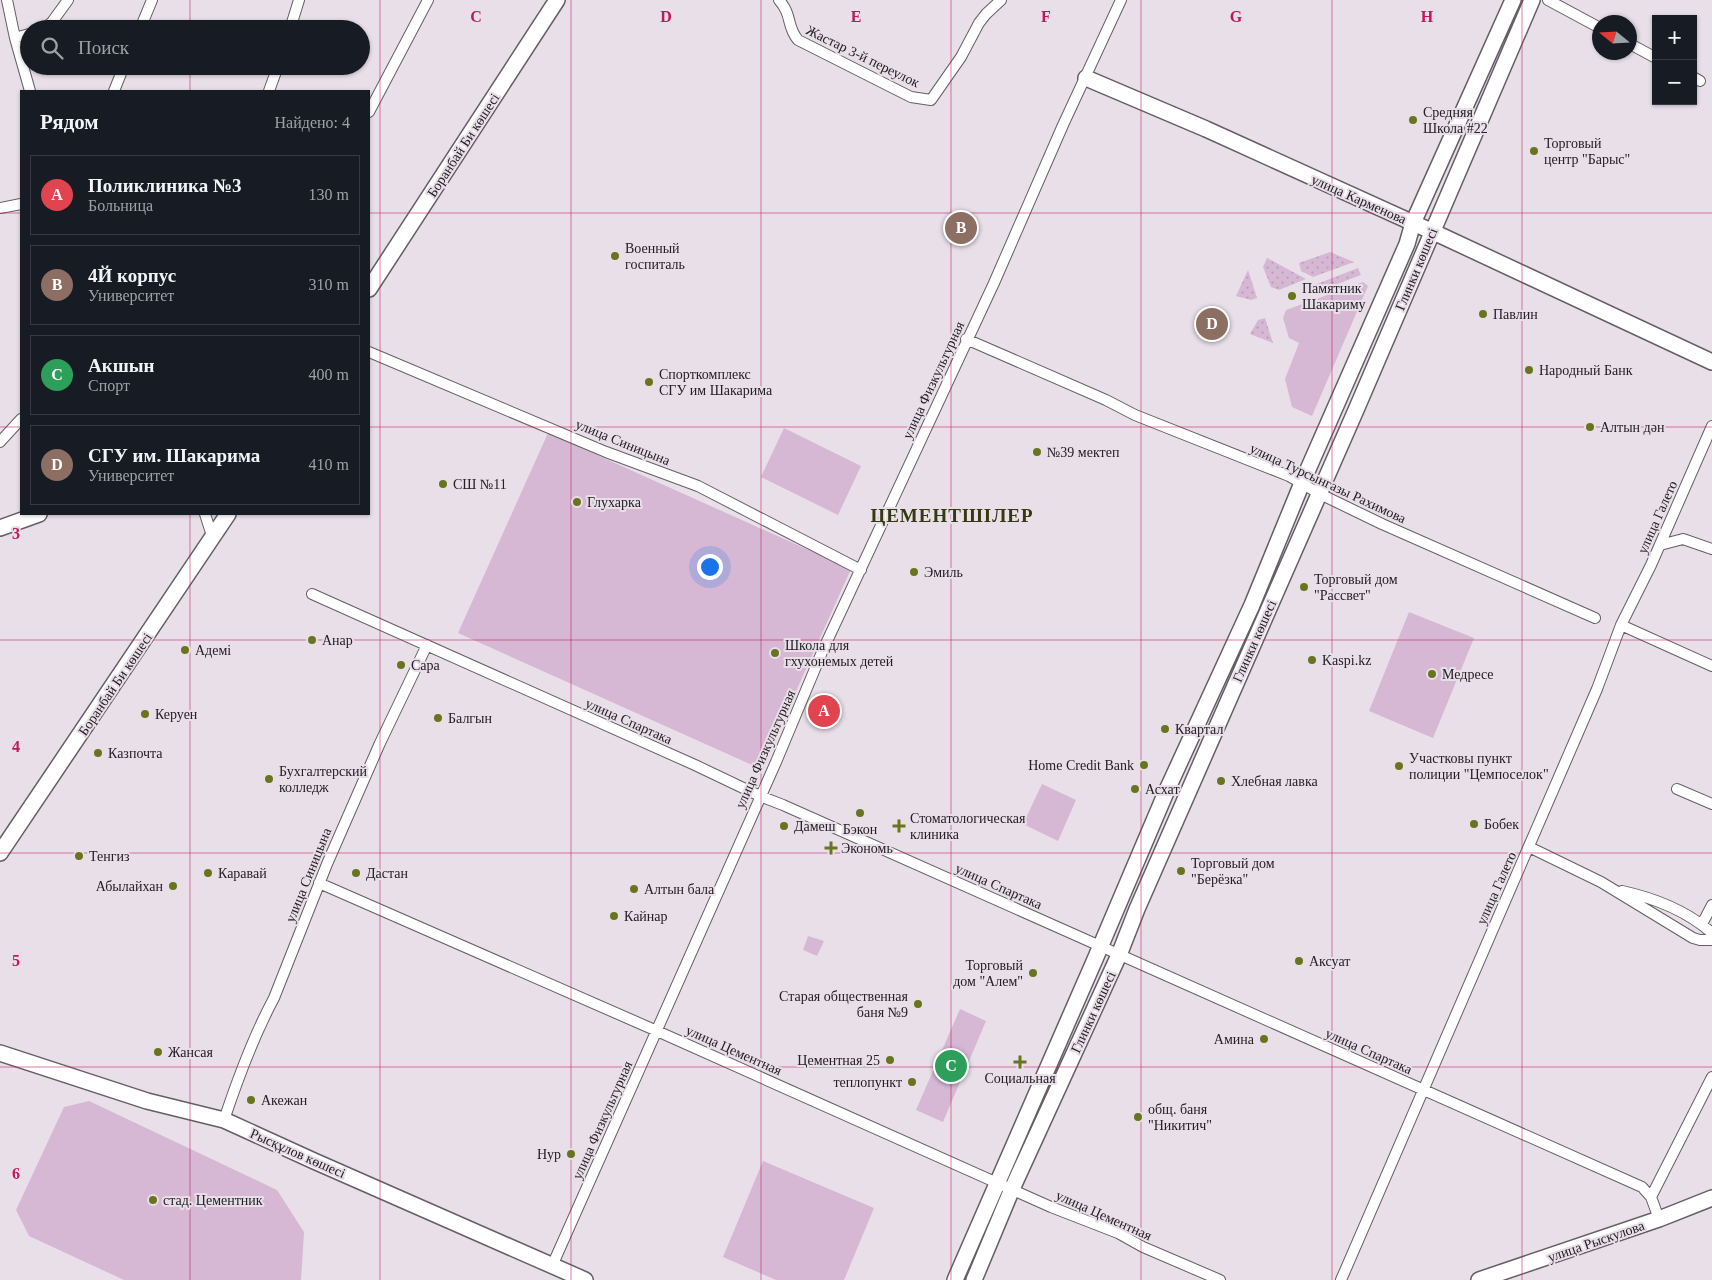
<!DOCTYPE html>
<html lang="ru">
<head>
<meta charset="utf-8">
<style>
  body { margin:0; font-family:"Times New Roman",serif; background:#242831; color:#f1f3f6 }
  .controls { position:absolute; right:15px; top:15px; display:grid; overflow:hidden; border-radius:0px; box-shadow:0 1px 4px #0004 }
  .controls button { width:45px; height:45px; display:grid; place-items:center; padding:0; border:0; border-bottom:1px solid #363941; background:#171b24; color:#f1f3f6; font:25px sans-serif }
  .compass { position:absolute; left:1592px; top:15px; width:45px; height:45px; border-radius:50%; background:#171b24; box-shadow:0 1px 4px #0004; rotate:288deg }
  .you { position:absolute; left:709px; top:566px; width:18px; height:18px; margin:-12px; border:4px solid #fff; border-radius:50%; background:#1a73e8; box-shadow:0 0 0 8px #1a73e833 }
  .badge { display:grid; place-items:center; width:32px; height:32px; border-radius:50%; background:#69741f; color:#fff; font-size:16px; font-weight:700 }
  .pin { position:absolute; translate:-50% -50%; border:2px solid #fff; box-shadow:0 1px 5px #0006 }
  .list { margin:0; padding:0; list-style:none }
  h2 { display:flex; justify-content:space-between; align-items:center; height:65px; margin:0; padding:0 20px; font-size:21px }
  h2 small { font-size:16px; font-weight:400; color:#9ea1a6 }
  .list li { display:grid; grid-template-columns:32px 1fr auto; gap:15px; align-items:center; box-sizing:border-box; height:80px; margin:0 10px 10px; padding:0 10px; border:1px solid #363941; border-radius:0px }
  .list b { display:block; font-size:19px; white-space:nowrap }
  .list p { margin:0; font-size:16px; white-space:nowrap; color:#9ea1a6 }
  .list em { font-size:16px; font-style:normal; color:#9ea1a6 }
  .icon { flex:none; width:28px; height:28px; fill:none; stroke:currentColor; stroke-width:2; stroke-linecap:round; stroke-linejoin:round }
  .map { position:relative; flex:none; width:1712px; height:1280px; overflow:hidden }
  .search { position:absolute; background:#171b24; box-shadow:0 1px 4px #0004; left:20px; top:20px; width:350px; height:55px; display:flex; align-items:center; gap:12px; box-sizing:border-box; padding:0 18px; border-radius:28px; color:#9ea1a6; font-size:19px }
  .panel { position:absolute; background:#171b24; box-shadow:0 1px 4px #0004; left:20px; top:90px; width:350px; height:425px; border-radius:0px }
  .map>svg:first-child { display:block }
</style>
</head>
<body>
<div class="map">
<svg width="1712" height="1280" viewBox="0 0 1712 1280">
  <defs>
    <pattern id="grass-dots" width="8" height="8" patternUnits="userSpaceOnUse" patternTransform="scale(1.25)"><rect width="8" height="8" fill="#d6b8d5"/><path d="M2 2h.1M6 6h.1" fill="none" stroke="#b89eb7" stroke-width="1.8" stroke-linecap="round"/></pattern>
  </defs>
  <rect width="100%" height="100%" fill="#e8dfe8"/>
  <path fill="url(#grass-dots)" d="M 1330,252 L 1354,262 L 1313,277 L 1301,271 L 1299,263 Z
    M 1267,258 L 1306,279 L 1279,290 L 1271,287 L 1263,267 Z
    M 1358,268 L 1361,275 L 1311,294 L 1309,287 Z
    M 1248,270 L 1257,298 L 1251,300 L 1236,296 Z
    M 1265,318 L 1273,343 L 1250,334 L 1258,320 Z"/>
  <path fill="#d6b8d5" d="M 1363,282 L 1368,286 L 1312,416 L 1292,407 L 1285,379 L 1299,343 L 1289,338 L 1283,318 L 1286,310 Z
    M 784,428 L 861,466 L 838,515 L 761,477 Z
    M 548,433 L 851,569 L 761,769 L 458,633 Z
    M 1409,612 L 1474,638 L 1433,738 L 1369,711 Z
    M 1042,784 L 1076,800 L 1058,841 L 1023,824 Z
    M 808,936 L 824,941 L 817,956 L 803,950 Z
    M 960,1009 L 986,1021 L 943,1122 L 916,1110 Z
    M 89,1101 L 277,1190 L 304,1232 L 301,1280 L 124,1280 L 29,1236 L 16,1210 L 64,1107 Z
    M 763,1161 L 874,1208 L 844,1280 L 776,1280 L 723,1257 Z"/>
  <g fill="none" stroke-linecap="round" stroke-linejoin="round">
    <defs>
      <path id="street" d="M 7,0 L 15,38 L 30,91
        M 779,0 C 793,16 786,26 798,40 L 911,97 L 931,100 L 961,57 L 979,23 L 986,14 L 1001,0
        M 1548,0 L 1600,28
        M 44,29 L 52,22 L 68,0
        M 140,29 L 152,0
        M 290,29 L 299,0
        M 15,38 L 29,34
        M 1630,44 L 1656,58
        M 1693,77 L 1700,81
        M 114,91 L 124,66
        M 269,91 L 278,66
        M 369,112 L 428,0
        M 0,208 L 21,204
        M 966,339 L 1106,400 L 1135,415 L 1289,476 L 1320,494 L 1382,524 L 1595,618
        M 369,352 L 606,452 L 698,486 L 861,570
        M 0,442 L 21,419
        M 205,514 L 213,539
        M 1660,545 L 1683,539 L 1712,549
        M 312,594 L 695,765 L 760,796 L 783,805 L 1642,1187 L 1651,1197 L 1659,1219
        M 1621,625 L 1712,666
        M 1677,789 L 1712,804
        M 1529,847 L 1601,882 L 1693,938 L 1700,940 L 1712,940
        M 319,883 L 657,1031 L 1051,1207 L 1118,1233 L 1143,1247 L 1220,1280
        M 1622,891 C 1654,898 1687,911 1712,933
        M 1702,924 L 1712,905
        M 224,1120 C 238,1078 253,1037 274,998 L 327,864 L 380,743 L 427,645
        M 1651,1197 L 1712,1077
        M 552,1266 L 776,762 L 822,652 L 994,283 L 1063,125 L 1121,0
        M 1341,1280 L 1597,689 L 1621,625 L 1651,565 L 1712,426"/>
      <path id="secondary" d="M 1086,78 L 1206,129 L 1442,236 L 1712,362
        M 369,289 L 557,0
        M 0,528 L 39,514
        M 0,853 L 228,514
        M 0,1053 L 147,1101 L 224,1120 L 314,1161 L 585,1280
        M 955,1280 L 1096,957 L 1167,790 L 1252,605 L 1302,483 L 1407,244 L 1413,223 L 1513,0
        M 974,1280 L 1012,1189 L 1119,955 L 1137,909 L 1356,410 L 1532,0
        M 1479,1280 L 1659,1219 L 1712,1198"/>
    </defs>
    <use href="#street" stroke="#665e66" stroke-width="12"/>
    <use href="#secondary" stroke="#665e66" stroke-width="18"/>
    <use href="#street" stroke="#fff" stroke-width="10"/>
    <use href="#secondary" stroke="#fff" stroke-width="15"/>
  </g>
  <path fill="none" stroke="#c2185b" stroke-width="1" stroke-opacity="0.55" d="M 190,0 L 190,29M 380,0 L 380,1280M 571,0 L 571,1280M 761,0 L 761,1280M 951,0 L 951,1280M 1141,0 L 1141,1280M 1332,0 L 1332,1280M 1522,0 L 1522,1280M 190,66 L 190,91M 0,213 L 21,213M 369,213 L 1712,213M 0,427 L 21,427M 369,427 L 1712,427M 190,514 L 190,1280M 0,640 L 1712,640M 0,853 L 1712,853M 0,1067 L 1712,1067"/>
  <g fill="#69741f" stroke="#e8dfe8" stroke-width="2">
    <circle cx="1413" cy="120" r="5"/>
    <circle cx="1534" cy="151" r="5"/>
    <circle cx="615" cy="256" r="5"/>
    <circle cx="1292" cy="296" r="5"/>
    <circle cx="1483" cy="314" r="5"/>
    <circle cx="1529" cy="370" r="5"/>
    <circle cx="649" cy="382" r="5"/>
    <circle cx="1590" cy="427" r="5"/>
    <circle cx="1037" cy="452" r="5"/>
    <circle cx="443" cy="484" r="5"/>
    <circle cx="577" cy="502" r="5"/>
    <circle cx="914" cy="572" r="5"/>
    <circle cx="1304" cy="587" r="5"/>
    <circle cx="312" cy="640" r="5"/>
    <circle cx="185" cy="650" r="5"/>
    <circle cx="775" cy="653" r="5"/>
    <circle cx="1312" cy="660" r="5"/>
    <circle cx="401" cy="665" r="5"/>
    <circle cx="1432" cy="674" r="5"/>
    <circle cx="145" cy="714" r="5"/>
    <circle cx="438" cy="718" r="5"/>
    <circle cx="1165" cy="729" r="5"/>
    <circle cx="98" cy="753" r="5"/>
    <circle cx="1144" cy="765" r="5"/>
    <circle cx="1399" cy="766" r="5"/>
    <circle cx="269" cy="779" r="5"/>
    <circle cx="1221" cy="781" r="5"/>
    <circle cx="1135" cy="789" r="5"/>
    <circle cx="860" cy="813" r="5"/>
    <circle cx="1474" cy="824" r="5"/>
    <circle cx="784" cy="826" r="5"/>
    <path d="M896.5 818.5h5v5h5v5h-5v5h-5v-5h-5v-5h5z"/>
    <path d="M828.5 840.5h5v5h5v5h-5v5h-5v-5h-5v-5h5z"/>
    <circle cx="79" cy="856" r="5"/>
    <circle cx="1181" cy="871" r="5"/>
    <circle cx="208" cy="873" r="5"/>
    <circle cx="356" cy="873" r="5"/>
    <circle cx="173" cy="886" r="5"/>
    <circle cx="634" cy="889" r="5"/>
    <circle cx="614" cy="916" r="5"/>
    <circle cx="1299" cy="961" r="5"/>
    <circle cx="1033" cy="973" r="5"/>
    <circle cx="918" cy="1004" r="5"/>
    <circle cx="1264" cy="1039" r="5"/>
    <circle cx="158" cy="1052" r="5"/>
    <circle cx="890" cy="1060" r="5"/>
    <path d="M1017.5 1054.5h5v5h5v5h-5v5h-5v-5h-5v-5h5z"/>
    <circle cx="912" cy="1082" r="5"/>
    <circle cx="251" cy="1100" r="5"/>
    <circle cx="1138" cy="1117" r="5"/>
    <circle cx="571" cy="1154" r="5"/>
    <circle cx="153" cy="1200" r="5"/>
  </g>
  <g text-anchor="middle" stroke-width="4" stroke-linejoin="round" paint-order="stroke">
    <g font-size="14" fill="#242024" stroke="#e8dfe8">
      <text transform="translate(863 56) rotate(26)" y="5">Жастар 3-й переулок</text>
      <text transform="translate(463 145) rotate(-57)" y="5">Боранбай Би көшесі</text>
      <text transform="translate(1359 199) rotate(24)" y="5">улица Карменова</text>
      <text transform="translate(1416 269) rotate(-67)" y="5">Глинки көшесі</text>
      <text transform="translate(933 380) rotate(-65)" y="5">улица Физкультурная</text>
      <text transform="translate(623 442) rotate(22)" y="5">улица Синицына</text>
      <text transform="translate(1328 483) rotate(25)" y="5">улица Турсынгазы Рахимова</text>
      <text transform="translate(1657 517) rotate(-66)" y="5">улица Галето</text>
      <text transform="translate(1254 641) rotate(-66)" y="5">Глинки көшесі</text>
      <text transform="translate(115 684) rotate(-56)" y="5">Боранбай Би көшесі</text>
      <text transform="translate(629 721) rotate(24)" y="5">улица Спартака</text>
      <text transform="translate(765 749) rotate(-66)" y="5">улица Физкультурная</text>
      <text transform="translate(308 875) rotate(-68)" y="5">улица Синицына</text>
      <text transform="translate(999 886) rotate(24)" y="5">улица Спартака</text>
      <text transform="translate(1496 888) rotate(-66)" y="5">улица Галето</text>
      <text transform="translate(1093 1012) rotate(-65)" y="5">Глинки көшесі</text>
      <text transform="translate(734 1050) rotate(24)" y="5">улица Цементная</text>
      <text transform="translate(1369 1051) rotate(24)" y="5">улица Спартака</text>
      <text transform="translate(602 1120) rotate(-66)" y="5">улица Физкультурная</text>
      <text transform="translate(298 1153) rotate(24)" y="5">Рысқұлов көшесі</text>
      <text transform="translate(1104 1215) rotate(24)" y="5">улица Цементная</text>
      <text transform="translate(1596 1241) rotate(-19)" y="5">улица Рыскулова</text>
    </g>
    <g font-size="14" fill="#242024" stroke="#e8dfe8" text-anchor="start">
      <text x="1423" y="117">Средняя<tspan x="1423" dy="16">Школа #22</tspan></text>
      <text x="1544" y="148">Торговый<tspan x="1544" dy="16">центр "Барыс"</tspan></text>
      <text x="625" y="253">Военный<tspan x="625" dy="16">госпиталь</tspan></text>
      <text x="1302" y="293">Памятник<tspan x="1302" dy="16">Шакариму</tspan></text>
      <text x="1493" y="319">Павлин</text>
      <text x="1539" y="375">Народный Банк</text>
      <text x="659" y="379">Спорткомплекс<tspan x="659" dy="16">СГУ им Шакарима</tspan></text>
      <text x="1600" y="432">Алтын дән</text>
      <text x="1047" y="457">№39 мектеп</text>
      <text x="453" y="489">СШ №11</text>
      <text x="587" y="507">Глухарка</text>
      <text x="924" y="577">Эмиль</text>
      <text x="1314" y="584">Торговый дом<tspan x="1314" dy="16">"Рассвет"</tspan></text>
      <text x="322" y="645">Анар</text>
      <text x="785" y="650">Школа для<tspan x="785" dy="16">гхухонемых детей</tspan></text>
      <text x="195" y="655">Адемi</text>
      <text x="1322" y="665">Kaspi.kz</text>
      <text x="411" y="670">Сара</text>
      <text x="1442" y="679">Медресе</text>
      <text x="155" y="719">Керуен</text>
      <text x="448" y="723">Балгын</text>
      <text x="1175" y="734">Квартал</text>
      <text x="108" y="758">Казпочта</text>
      <text x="1409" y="763">Участковы пункт<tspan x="1409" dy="16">полиции "Цемпоселок"</tspan></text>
      <text x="1134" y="770" text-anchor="end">Home Credit Bank</text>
      <text x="279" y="776">Бухгалтерский<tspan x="279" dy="16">колледж</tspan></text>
      <text x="1231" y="786">Хлебная лавка</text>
      <text x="1145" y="794">Асхат</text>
      <text x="910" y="823">Стоматологическая<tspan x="910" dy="16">клиника</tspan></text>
      <text x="1484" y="829">Бобек</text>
      <text x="794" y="831">Дамеш</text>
      <text x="860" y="834" text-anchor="middle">Бэкон</text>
      <text x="841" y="853">Экономь</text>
      <text x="89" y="861">Тенгиз</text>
      <text x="1191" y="868">Торговый дом<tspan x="1191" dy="16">"Берёзка"</tspan></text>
      <text x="218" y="878">Каравай</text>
      <text x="366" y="878">Дастан</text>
      <text x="163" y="891" text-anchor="end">Абылайхан</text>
      <text x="644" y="894">Алтын бала</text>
      <text x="624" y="921">Кайнар</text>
      <text x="1309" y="966">Аксуат</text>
      <text x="1023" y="970" text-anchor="end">Торговый<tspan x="1023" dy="16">дом "Алем"</tspan></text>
      <text x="908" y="1001" text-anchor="end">Старая общественная<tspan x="908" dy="16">баня №9</tspan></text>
      <text x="1254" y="1044" text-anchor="end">Амина</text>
      <text x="168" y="1057">Жансая</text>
      <text x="880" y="1065" text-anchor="end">Цементная 25</text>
      <text x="1020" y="1083" text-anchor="middle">Социальная</text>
      <text x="902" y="1087" text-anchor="end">теплопункт</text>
      <text x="261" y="1105">Акежан</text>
      <text x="1148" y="1114">общ. баня<tspan x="1148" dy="16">"Никитич"</tspan></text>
      <text x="561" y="1159" text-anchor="end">Нур</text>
      <text x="163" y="1205">стад. Цементник</text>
    </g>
    <g font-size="19" font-weight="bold" letter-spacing="1" fill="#333911" stroke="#e8dfe8">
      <text x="952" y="522">ЦЕМЕНТШІЛЕР</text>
    </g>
  </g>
  <g font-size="16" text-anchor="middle" font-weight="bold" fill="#c2185b" stroke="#e8dfe8" stroke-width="4" stroke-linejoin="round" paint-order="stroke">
    <text x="476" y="22">C</text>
    <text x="666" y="22">D</text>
    <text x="856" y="22">E</text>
    <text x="1046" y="22">F</text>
    <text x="1236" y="22">G</text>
    <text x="1427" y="22">H</text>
    <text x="16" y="539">3</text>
    <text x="16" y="752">4</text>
    <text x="16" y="966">5</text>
    <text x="16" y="1179">6</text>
  </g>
</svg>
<div class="controls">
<button>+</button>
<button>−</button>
</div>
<svg class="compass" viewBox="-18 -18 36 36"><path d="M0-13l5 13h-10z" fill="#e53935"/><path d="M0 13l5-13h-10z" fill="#9ea1a6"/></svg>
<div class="you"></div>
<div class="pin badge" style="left:824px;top:711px;background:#e0444e">A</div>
<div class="pin badge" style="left:961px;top:228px;background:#8d6e63">B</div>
<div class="pin badge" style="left:951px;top:1066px;background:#2e9e5b">C</div>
<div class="pin badge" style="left:1212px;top:324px;background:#8d6e63">D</div>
<div class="search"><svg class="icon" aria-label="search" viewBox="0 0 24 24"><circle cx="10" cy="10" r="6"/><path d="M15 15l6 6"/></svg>Поиск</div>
<section class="panel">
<h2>Рядом<small>Найдено: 4</small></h2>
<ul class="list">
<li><span class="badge" style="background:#e0444e">A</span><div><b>Поликлиника №3</b><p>Больница</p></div><em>130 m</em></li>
<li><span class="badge" style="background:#8d6e63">B</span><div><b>4Й корпус</b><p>Университет</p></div><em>310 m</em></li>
<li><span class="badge" style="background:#2e9e5b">C</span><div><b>Акшын</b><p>Спорт</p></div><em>400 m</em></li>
<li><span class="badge" style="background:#8d6e63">D</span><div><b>СГУ им. Шакарима</b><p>Университет</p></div><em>410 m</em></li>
</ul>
</section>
</div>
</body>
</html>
